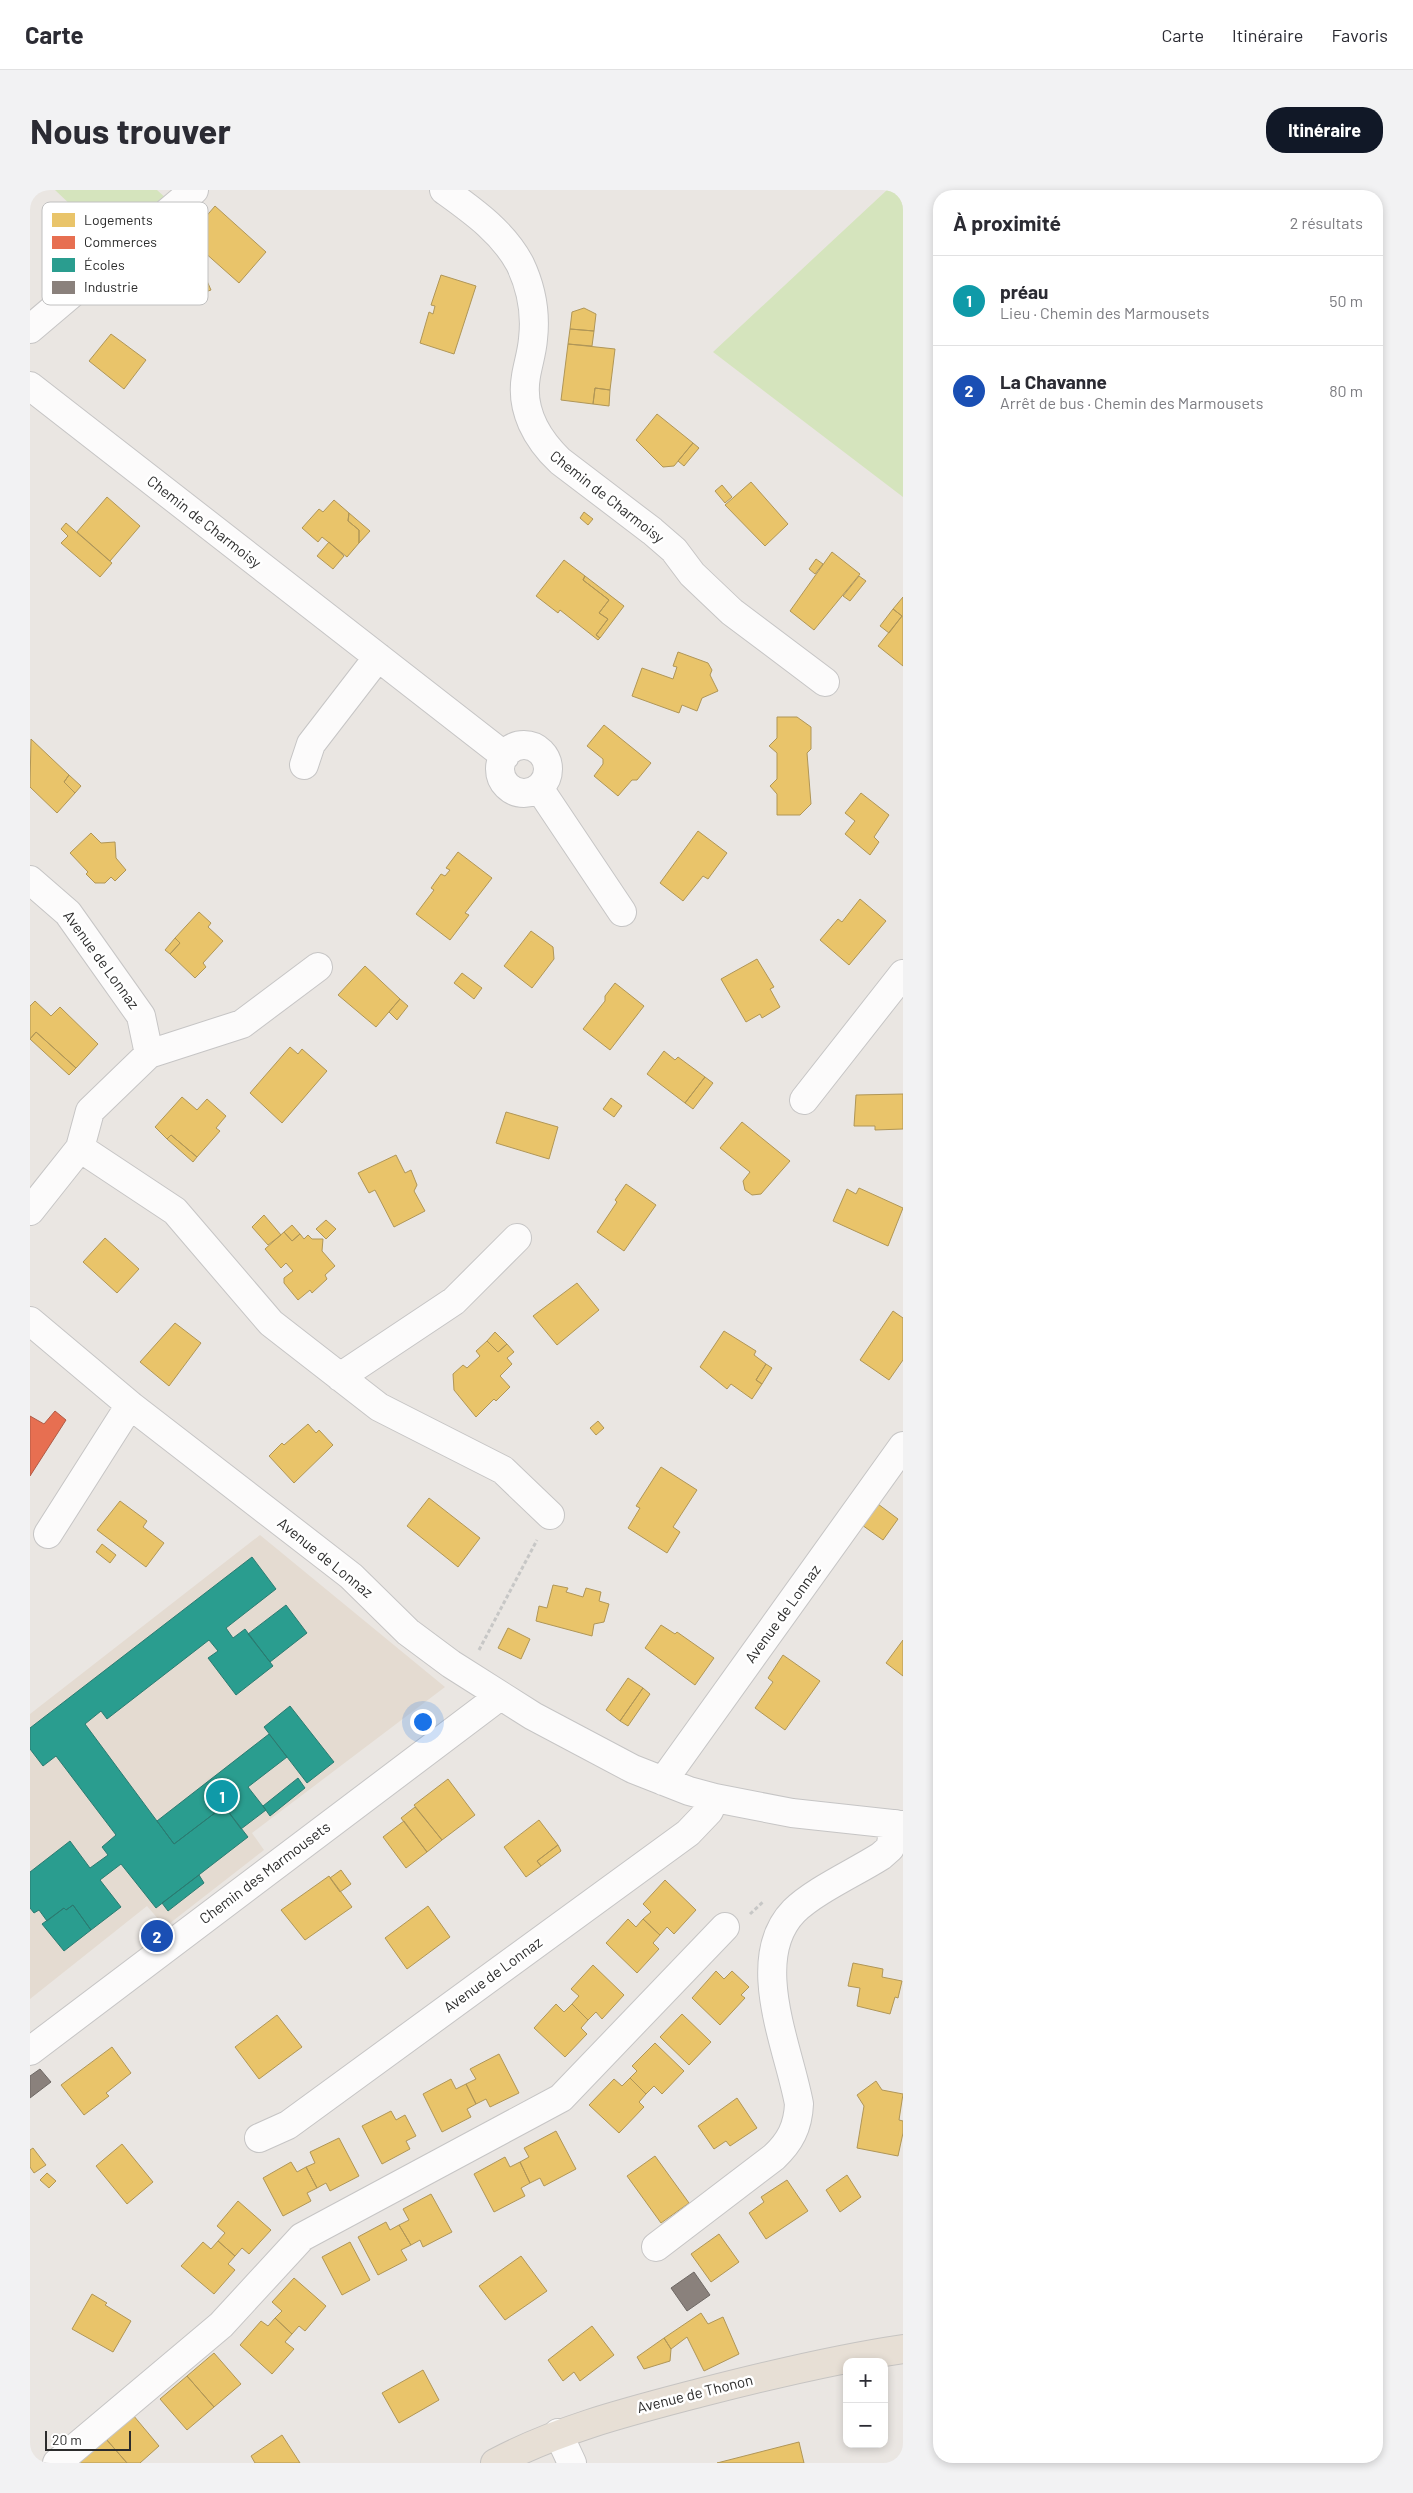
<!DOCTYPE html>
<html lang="fr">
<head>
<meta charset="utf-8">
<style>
  body { margin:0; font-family:Barlow,sans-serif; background:#f2f2f3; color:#2b2b33 }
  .controls { position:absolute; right:15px; bottom:15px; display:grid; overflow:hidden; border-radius:10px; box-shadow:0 2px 8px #0003 }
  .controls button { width:45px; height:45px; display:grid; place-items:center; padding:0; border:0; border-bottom:1px solid #e1e1e2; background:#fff; color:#2b2b33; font:25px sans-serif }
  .scale { position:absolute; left:15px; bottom:12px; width:86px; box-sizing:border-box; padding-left:5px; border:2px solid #2c2c2c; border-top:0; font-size:14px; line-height:18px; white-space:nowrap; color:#2c2c2c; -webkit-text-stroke:4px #fff; paint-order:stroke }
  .you { position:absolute; left:392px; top:1531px; width:18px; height:18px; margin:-12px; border:4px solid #fff; border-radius:50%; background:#1a73e8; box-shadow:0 0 0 8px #1a73e833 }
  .badge { display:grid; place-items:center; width:32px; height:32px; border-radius:50%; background:#111827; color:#fff; font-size:16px; font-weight:700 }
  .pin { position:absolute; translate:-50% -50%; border:2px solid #fff; box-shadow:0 1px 5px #0006 }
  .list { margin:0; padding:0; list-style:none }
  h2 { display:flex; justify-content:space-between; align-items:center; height:65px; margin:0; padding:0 20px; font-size:21px }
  h2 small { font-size:16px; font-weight:400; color:#7c7c81 }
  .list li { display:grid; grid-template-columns:32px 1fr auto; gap:15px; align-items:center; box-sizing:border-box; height:90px; padding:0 20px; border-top:1px solid #e1e1e2 }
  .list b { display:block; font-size:19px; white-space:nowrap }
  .list p { margin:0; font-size:16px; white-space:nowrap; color:#7c7c81 }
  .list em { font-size:16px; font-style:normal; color:#7c7c81 }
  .map { position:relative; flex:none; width:873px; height:2273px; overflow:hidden; border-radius:20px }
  header { display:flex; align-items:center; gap:30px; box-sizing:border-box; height:70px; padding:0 25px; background:#fff; border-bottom:1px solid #e1e1e2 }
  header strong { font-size:24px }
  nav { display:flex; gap:28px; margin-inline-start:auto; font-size:18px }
  .intro { display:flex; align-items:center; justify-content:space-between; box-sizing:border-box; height:120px; padding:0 30px }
  h1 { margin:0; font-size:35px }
  .button { padding:12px 22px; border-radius:20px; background:#111827; color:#fff; font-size:18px; font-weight:700 }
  main { display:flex; gap:30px; padding:0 30px }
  aside { flex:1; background:#fff; border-radius:20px; box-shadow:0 2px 8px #0003 }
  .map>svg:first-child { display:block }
</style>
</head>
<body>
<header>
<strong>Carte</strong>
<nav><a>Carte</a><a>Itinéraire</a><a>Favoris</a></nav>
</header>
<div class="intro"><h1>Nous trouver</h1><a class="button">Itinéraire</a></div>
<main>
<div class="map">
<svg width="873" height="2273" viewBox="0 0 873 2273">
  <rect width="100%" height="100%" fill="#eae6e2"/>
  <path fill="#e4dbd1" d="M 230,1345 L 415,1497 L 222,1643 L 234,1660 L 135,1737 L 117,1716 L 0,1809 L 0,1524 Z"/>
  <path fill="#d5e4bd" d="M 25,0 L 127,0 L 139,11 L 84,56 Z
    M 857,0 L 873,0 L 873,307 L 683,162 Z"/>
  <path fill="#e9c46a" stroke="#b09657" d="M 185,16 L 236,62 L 209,93 L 173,61 L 165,70 L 150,57 Z
    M 411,85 L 446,96 L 424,164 L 390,153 L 399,122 L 403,124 L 405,116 L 401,115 Z
    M 177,91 L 181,100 L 161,107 L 160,104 L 154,105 L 151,94 Z
    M 554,118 L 566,124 L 564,141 L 540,139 L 542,122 Z
    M 540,139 L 564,141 L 562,156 L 538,154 Z
    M 81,144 L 116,170 L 94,199 L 59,171 Z
    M 538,154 L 585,159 L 580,200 L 565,198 L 563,214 L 531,210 Z
    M 565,198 L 580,200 L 579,216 L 563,214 Z
    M 627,224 L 663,253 L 644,276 L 633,277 L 606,250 Z
    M 663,253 L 669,258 L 654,276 L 648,271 Z
    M 721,292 L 758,334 L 735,356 L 695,315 Z
    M 692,295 L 702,307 L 695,313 L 685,301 Z
    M 77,307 L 110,336 L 80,371 L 47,342 Z
    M 304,310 L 319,323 L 318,331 L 329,340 L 329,353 L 317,367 L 292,347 L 288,352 L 272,338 L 289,319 L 293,322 Z
    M 554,322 L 563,329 L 558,335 L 550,328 Z
    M 319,323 L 340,341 L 329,353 L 329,340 L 318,331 Z
    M 36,333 L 82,373 L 70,387 L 31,353 L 38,346 L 31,339 Z
    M 299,352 L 314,366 L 303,379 L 287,366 Z
    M 802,362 L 830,384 L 784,440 L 760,421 Z
    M 786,369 L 793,374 L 785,384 L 779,379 Z
    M 534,370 L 555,386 L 553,390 L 579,410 L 569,423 L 578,429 L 566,445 L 570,448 L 568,450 L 530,420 L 528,423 L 506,406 Z
    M 555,386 L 594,416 L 570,448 L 566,445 L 578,429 L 569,423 L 579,410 L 553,390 Z
    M 829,386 L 836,391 L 820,411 L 813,406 Z
    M 873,407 L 873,476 L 848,456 L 872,426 L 863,419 Z
    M 863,419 L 872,426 L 859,443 L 850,436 Z
    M 648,462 L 678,473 L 682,480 L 680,485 L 688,501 L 672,508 L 667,521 L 652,515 L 649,523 L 602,506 L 612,478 L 643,489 L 647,477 L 643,476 Z
    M 747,527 L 767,527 L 781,537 L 781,559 L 777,563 L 781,614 L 770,625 L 747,625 L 747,604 L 740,596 L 747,589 L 747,563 L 739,556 L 747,548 Z
    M 574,535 L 621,573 L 607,590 L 602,590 L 588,606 L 564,586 L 573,574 L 573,569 L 557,556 Z
    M 1,549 L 39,585 L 34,592 L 45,603 L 27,623 L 0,597 Z
    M 39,585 L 51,596 L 45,603 L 34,592 Z
    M 831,603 L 859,625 L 844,647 L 849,652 L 840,665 L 815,644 L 825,631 L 815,623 Z
    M 668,641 L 697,663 L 678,689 L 673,686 L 653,711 L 630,693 Z
    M 61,643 L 71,653 L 85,652 L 86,668 L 96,680 L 85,691 L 81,687 L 75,693 L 65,693 L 56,684 L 58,682 L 40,663 Z
    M 428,662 L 462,688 L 435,723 L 439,725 L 420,750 L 386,724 L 404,700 L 401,698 L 411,684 L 415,686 L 420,680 L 416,678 Z
    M 830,709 L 856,731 L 819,775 L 790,750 L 808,729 L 812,732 Z
    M 169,722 L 181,733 L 178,737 L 193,751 L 173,773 L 176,777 L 165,788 L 140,764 L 150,753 L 145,748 Z
    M 501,741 L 523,757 L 524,769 L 502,798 L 474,776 Z
    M 145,748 L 150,753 L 140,764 L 135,760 Z
    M 727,769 L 744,797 L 740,799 L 750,817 L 732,828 L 730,824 L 716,832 L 691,789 Z
    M 335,776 L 370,809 L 346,837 L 308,805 Z
    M 432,783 L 452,798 L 444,809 L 424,793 Z
    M 585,793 L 614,816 L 580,860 L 553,839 L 575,811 L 575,806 Z
    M 370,809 L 378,816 L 367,830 L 359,822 Z
    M 5,811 L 21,826 L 30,817 L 68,854 L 46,878 L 6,842 L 0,849 L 0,816 Z
    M 6,842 L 46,878 L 39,885 L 0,849 Z
    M 260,857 L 268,864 L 272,859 L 297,881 L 252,933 L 220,903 Z
    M 634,861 L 645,870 L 648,867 L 675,887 L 655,913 L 617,884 Z
    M 675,887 L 683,893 L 663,919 L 655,913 Z
    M 873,904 L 873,939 L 845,940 L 845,936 L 824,936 L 826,905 Z
    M 152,907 L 167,920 L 177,909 L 196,926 L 186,938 L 190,941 L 167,967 L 141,945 L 137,949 L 125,937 Z
    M 581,908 L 592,916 L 584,927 L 573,919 Z
    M 476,922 L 528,937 L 519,969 L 466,953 Z
    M 712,932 L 760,971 L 731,1004 L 722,1005 L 715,1000 L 713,991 L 720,982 L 690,958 Z
    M 141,945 L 167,967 L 163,972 L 137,949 Z
    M 366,965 L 375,983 L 381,980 L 387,995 L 384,1001 L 395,1021 L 364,1037 L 345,1000 L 339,1003 L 328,983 Z
    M 596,994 L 626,1015 L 594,1061 L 567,1042 L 587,1012 L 585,1010 Z
    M 829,998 L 873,1018 L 858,1056 L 803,1031 L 817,999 L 826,1004 Z
    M 234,1025 L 251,1045 L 238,1055 L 222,1037 Z
    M 296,1030 L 306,1039 L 296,1049 L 286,1039 Z
    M 262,1035 L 270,1044 L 262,1051 L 254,1042 Z
    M 254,1042 L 262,1051 L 270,1044 L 274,1049 L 278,1045 L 282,1049 L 293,1049 L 292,1061 L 305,1076 L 295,1085 L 297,1089 L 282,1103 L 280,1100 L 268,1110 L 254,1093 L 254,1088 L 263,1081 L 256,1073 L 251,1078 L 235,1059 Z
    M 75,1048 L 109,1079 L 87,1103 L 53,1072 Z
    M 547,1093 L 569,1120 L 527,1155 L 503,1126 Z
    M 863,1121 L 873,1128 L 873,1170 L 859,1190 L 830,1170 Z
    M 145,1133 L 171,1153 L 139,1196 L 110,1172 Z
    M 694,1141 L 726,1161 L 724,1165 L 736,1174 L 726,1190 L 732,1194 L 722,1209 L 701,1194 L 697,1199 L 670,1177 Z
    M 465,1142 L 477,1154 L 468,1162 L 457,1151 Z
    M 457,1151 L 468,1162 L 477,1154 L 484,1162 L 477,1168 L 482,1174 L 470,1186 L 480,1197 L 466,1211 L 464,1209 L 446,1227 L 424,1200 L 423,1184 L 433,1175 L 437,1178 L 450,1166 L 446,1161 Z
    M 736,1174 L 742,1178 L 732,1194 L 726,1190 Z
    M 568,1231 L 574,1238 L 566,1245 L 560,1238 Z
    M 278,1234 L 286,1243 L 289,1240 L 303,1255 L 264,1293 L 239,1266 L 252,1253 L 254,1255 Z
    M 631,1277 L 667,1300 L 643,1337 L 650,1342 L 637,1363 L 598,1338 L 610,1318 L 606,1316 Z
    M 399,1308 L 450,1348 L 428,1377 L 377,1336 Z
    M 90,1311 L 117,1331 L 113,1337 L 134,1353 L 116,1377 L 67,1340 Z
    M 848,1314 L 868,1329 L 853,1350 L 832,1335 Z
    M 72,1354 L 86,1365 L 80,1373 L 66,1362 Z
    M 523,1395 L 538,1398 L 536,1402 L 553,1407 L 556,1398 L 571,1402 L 569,1411 L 579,1414 L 574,1432 L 564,1434 L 562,1446 L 506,1431 L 509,1416 L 517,1418 Z
    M 631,1435 L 645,1444 L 647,1442 L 684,1468 L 665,1495 L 615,1458 Z
    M 478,1438 L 500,1449 L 491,1469 L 468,1458 Z
    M 873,1450 L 873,1486 L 856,1473 Z
    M 753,1465 L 790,1491 L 755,1540 L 725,1518 L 743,1492 L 738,1488 Z
    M 598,1488 L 613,1498 L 590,1531 L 576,1520 Z
    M 613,1498 L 620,1504 L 598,1536 L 590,1531 Z
    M 418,1589 L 445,1625 L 412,1650 L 384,1615 Z
    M 385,1617 L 412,1650 L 397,1662 L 371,1628 Z
    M 509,1630 L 528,1655 L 507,1671 L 511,1676 L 496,1687 L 474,1657 Z
    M 374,1631 L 397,1662 L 376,1678 L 353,1647 Z
    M 528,1655 L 531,1661 L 511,1676 L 507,1671 Z
    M 311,1680 L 321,1694 L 310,1702 L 300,1688 Z
    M 299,1686 L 322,1717 L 275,1750 L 251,1720 Z
    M 635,1690 L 666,1720 L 644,1744 L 637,1737 L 630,1745 L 613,1729 L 621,1722 L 613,1714 Z
    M 398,1716 L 420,1747 L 377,1779 L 355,1748 Z
    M 598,1729 L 606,1737 L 613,1729 L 630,1745 L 623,1753 L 629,1759 L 607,1783 L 576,1753 Z
    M 823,1773 L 853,1779 L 852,1787 L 872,1791 L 868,1808 L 865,1807 L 860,1824 L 827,1816 L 830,1798 L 818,1796 Z
    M 563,1775 L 594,1805 L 572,1829 L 566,1822 L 558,1830 L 542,1814 L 549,1806 L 541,1799 Z
    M 686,1781 L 694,1789 L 702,1781 L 719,1797 L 711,1805 L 715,1808 L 690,1835 L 662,1808 Z
    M 526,1814 L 534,1822 L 542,1814 L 558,1830 L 551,1838 L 557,1844 L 535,1867 L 504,1838 Z
    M 652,1824 L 681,1852 L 659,1875 L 630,1847 Z
    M 247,1825 L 272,1857 L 229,1889 L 205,1857 Z
    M 625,1853 L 654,1881 L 632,1904 L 624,1896 L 616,1904 L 600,1888 L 607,1881 L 602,1876 Z
    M 82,1857 L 101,1883 L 76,1903 L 79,1906 L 54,1925 L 31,1895 Z
    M 469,1864 L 489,1903 L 460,1917 L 456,1909 L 446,1914 L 436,1894 L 446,1889 L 440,1879 Z
    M 600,1888 L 616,1904 L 609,1912 L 614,1917 L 589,1943 L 559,1915 L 584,1889 L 592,1896 Z
    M 421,1889 L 426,1899 L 436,1894 L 446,1914 L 437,1919 L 441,1927 L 412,1942 L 393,1904 Z
    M 846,1891 L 852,1900 L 873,1904 L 869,1930 L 873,1931 L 873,1943 L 868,1966 L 827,1958 L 834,1916 L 827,1905 Z
    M 707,1908 L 727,1938 L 700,1956 L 696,1951 L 684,1959 L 668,1936 Z
    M 361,1921 L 366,1930 L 375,1925 L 386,1946 L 376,1951 L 380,1959 L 352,1974 L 332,1936 Z
    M 526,1941 L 546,1979 L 514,1996 L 510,1988 L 500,1993 L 490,1972 L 499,1967 L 494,1958 Z
    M 309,1948 L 329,1986 L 300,2001 L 296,1993 L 287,1998 L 276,1977 L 285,1973 L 280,1962 Z
    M 92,1954 L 123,1992 L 97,2014 L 66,1976 Z
    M 3,1958 L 16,1975 L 4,1983 L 0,1977 L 0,1960 Z
    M 625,1966 L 659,2013 L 631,2033 L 597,1986 Z
    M 475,1967 L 480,1977 L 490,1972 L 500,1993 L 491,1998 L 495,2006 L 464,2022 L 444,1984 Z
    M 261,1972 L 267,1982 L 276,1977 L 287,1998 L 277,2003 L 281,2011 L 253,2026 L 233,1988 Z
    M 17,1983 L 26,1991 L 19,1998 L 10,1990 Z
    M 817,1985 L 831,2007 L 810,2022 L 796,2000 Z
    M 757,1990 L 778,2021 L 736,2049 L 719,2023 L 734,2012 L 731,2007 Z
    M 401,2004 L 422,2042 L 393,2057 L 390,2050 L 381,2055 L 369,2035 L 379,2030 L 373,2019 Z
    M 208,2011 L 241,2040 L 219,2064 L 212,2058 L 205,2066 L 188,2051 L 195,2043 L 187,2036 Z
    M 356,2032 L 360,2040 L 369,2035 L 381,2055 L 371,2060 L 377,2070 L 348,2085 L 328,2047 Z
    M 689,2044 L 709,2072 L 681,2092 L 661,2064 Z
    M 188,2051 L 205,2066 L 198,2074 L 205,2080 L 184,2104 L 151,2076 L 173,2052 L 181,2059 Z
    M 320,2052 L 340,2090 L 312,2105 L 292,2067 Z
    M 491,2066 L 517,2101 L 475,2130 L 449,2096 Z
    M 264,2088 L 296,2116 L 275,2141 L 269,2136 L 262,2144 L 245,2128 L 252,2121 L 242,2112 Z
    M 62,2104 L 77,2113 L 75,2115 L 101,2131 L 83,2162 L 42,2139 Z
    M 671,2123 L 678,2134 L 693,2127 L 709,2164 L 674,2181 L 657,2147 L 641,2159 L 634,2148 Z
    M 245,2128 L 262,2144 L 255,2152 L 264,2159 L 242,2184 L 210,2155 L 231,2131 L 238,2136 Z
    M 562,2136 L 584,2165 L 550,2191 L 544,2182 L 533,2191 L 518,2170 Z
    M 634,2148 L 641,2159 L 640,2171 L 614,2179 L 607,2167 Z
    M 184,2163 L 211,2194 L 184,2217 L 157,2186 Z
    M 393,2180 L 409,2210 L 369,2233 L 352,2203 Z
    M 157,2186 L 184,2217 L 157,2240 L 130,2209 Z
    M 103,2225 L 129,2256 L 110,2273 L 97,2273 L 76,2249 Z
    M 252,2245 L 270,2273 L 225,2273 L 221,2266 Z
    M 76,2249 L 97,2273 L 50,2273 L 49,2272 Z
    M 769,2252 L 774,2273 L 687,2273 Z"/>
  <path fill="#e76f51" stroke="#af5b46" d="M 25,1221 L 36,1230 L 0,1286 L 0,1226 L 14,1234 Z"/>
  <path fill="#2a9d8f" stroke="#2b7b71" d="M 222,1367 L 246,1399 L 196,1438 L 203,1448 L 215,1439 L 243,1476 L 206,1505 L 178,1468 L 188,1461 L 179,1450 L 77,1529 L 71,1521 L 55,1534 L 144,1654 L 194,1616 L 218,1647 L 126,1718 L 91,1674 L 70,1690 L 91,1717 L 61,1740 L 43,1715 L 36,1720 L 34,1718 L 17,1731 L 9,1720 L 4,1723 L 0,1718 L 0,1682 L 40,1651 L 60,1678 L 78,1665 L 72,1657 L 86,1645 L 26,1566 L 13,1576 L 0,1559 L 0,1538 Z
    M 256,1415 L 277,1443 L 240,1472 L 218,1444 Z
    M 260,1516 L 304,1572 L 277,1593 L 234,1537 Z
    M 239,1544 L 257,1567 L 218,1597 L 236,1620 L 211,1639 L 194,1616 L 144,1654 L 127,1631 Z
    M 268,1588 L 275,1598 L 240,1626 L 233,1616 Z
    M 169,1685 L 174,1693 L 138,1721 L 132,1713 Z
    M 43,1715 L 61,1740 L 34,1761 L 12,1734 L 34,1718 L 36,1720 Z"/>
  <path fill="#8a817c" stroke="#6e6864" d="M 10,1879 L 21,1892 L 0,1908 L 0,1886 Z
    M 664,2082 L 680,2105 L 657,2121 L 641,2098 Z"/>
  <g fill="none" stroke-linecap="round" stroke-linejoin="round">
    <defs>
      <path id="minor" d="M 414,0 C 443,21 473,42 490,74 C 501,97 506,123 503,149 C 502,162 498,174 496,186 C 490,220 507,249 530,271 L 622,341 L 644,360 L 662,384 L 702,422 L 795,492
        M 0,139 L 164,0
        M 0,196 L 475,566
        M470 579a24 24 0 1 1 48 0a24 24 0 1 1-48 0Z
        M 274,575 L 281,554 L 348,467
        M 509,598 L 592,722
        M 0,690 L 38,723 L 111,826 L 119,864 L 60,921 L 50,958 L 0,1021
        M 119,864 L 212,834 L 288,777
        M 774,910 L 873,784
        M 50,958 L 145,1021 L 241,1133 L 349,1217 L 473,1280 L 520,1325
        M 0,1131 L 100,1215 L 321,1386 L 378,1442 L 421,1474 L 503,1526 L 603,1579 L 659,1601 L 685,1608 L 762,1623 L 873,1635
        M 310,1187 L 424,1111 L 487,1048
        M 18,1344 L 100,1215
        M 633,1591 L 873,1256
        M 0,1861 L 470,1506
        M 229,1948 L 258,1935 L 658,1643 L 679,1621 L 685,1608
        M 626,2057 L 744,1967 C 760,1952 768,1937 769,1914 C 759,1858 717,1769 764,1721 C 784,1701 826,1682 851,1666 L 860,1658 L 865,1634
        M 528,2243 L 542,2273
        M 27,2273 L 191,2135 L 272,2047 L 531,1908 L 695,1737"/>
      <path id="major" d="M 465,2273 C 531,2238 601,2221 673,2202 C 739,2185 805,2169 873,2159"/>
    </defs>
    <use href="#minor" stroke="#c6c5c5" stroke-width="30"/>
    <use href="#major" stroke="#c6c4c2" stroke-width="30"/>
    <path stroke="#c7c7c6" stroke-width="3" stroke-dasharray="4 2.5" stroke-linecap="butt" d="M 449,1460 L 507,1350
      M 720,1724 L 734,1711"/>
    <use href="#minor" stroke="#fcfbfb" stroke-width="28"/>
    <use href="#major" stroke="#e7dfd5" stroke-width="28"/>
  </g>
  <g text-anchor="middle" stroke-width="5" stroke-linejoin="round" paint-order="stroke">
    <g font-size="15" fill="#2c2c2c" stroke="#fff">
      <text transform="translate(577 307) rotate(38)" y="5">Chemin de Charmoisy</text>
      <text transform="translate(174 332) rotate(38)" y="5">Chemin de Charmoisy</text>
      <text transform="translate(71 770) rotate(54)" y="5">Avenue de Lonnaz</text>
      <text transform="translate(295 1368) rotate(39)" y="5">Avenue de Lonnaz</text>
      <text transform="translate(753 1424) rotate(-54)" y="5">Avenue de Lonnaz</text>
      <text transform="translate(235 1683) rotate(-37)" y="5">Chemin des Marmousets</text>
      <text transform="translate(463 1785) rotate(-36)" y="5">Avenue de Lonnaz</text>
      <text transform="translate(665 2204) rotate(-14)" y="5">Avenue de Thonon</text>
    </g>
  </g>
  <rect x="12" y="12" width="166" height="103" rx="8" fill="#fff" stroke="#c0c0c0" stroke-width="1"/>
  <rect x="22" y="23" width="23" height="14" fill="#e9c46a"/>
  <rect x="22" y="46" width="23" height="13" fill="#e76f51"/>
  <rect x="22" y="68" width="23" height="14" fill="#2a9d8f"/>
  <rect x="22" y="91" width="23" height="13" fill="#8a817c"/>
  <g font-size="14" fill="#2c2c2c">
    <text x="54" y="35">Logements</text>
    <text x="54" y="57">Commerces</text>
    <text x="54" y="80">Écoles</text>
    <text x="54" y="102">Industrie</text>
  </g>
</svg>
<div class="controls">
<button>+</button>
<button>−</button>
</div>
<div class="scale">20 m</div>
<div class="you"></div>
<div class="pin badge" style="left:192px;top:1606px;background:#0f9aa8">1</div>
<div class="pin badge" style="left:127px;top:1746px;background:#1a4fb4">2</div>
</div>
<aside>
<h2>À proximité<small>2 résultats</small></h2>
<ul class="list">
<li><span class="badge" style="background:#0f9aa8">1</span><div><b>préau</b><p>Lieu · Chemin des Marmousets</p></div><em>50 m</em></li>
<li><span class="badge" style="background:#1a4fb4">2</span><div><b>La Chavanne</b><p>Arrêt de bus · Chemin des Marmousets</p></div><em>80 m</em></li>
</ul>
</aside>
</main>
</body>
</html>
